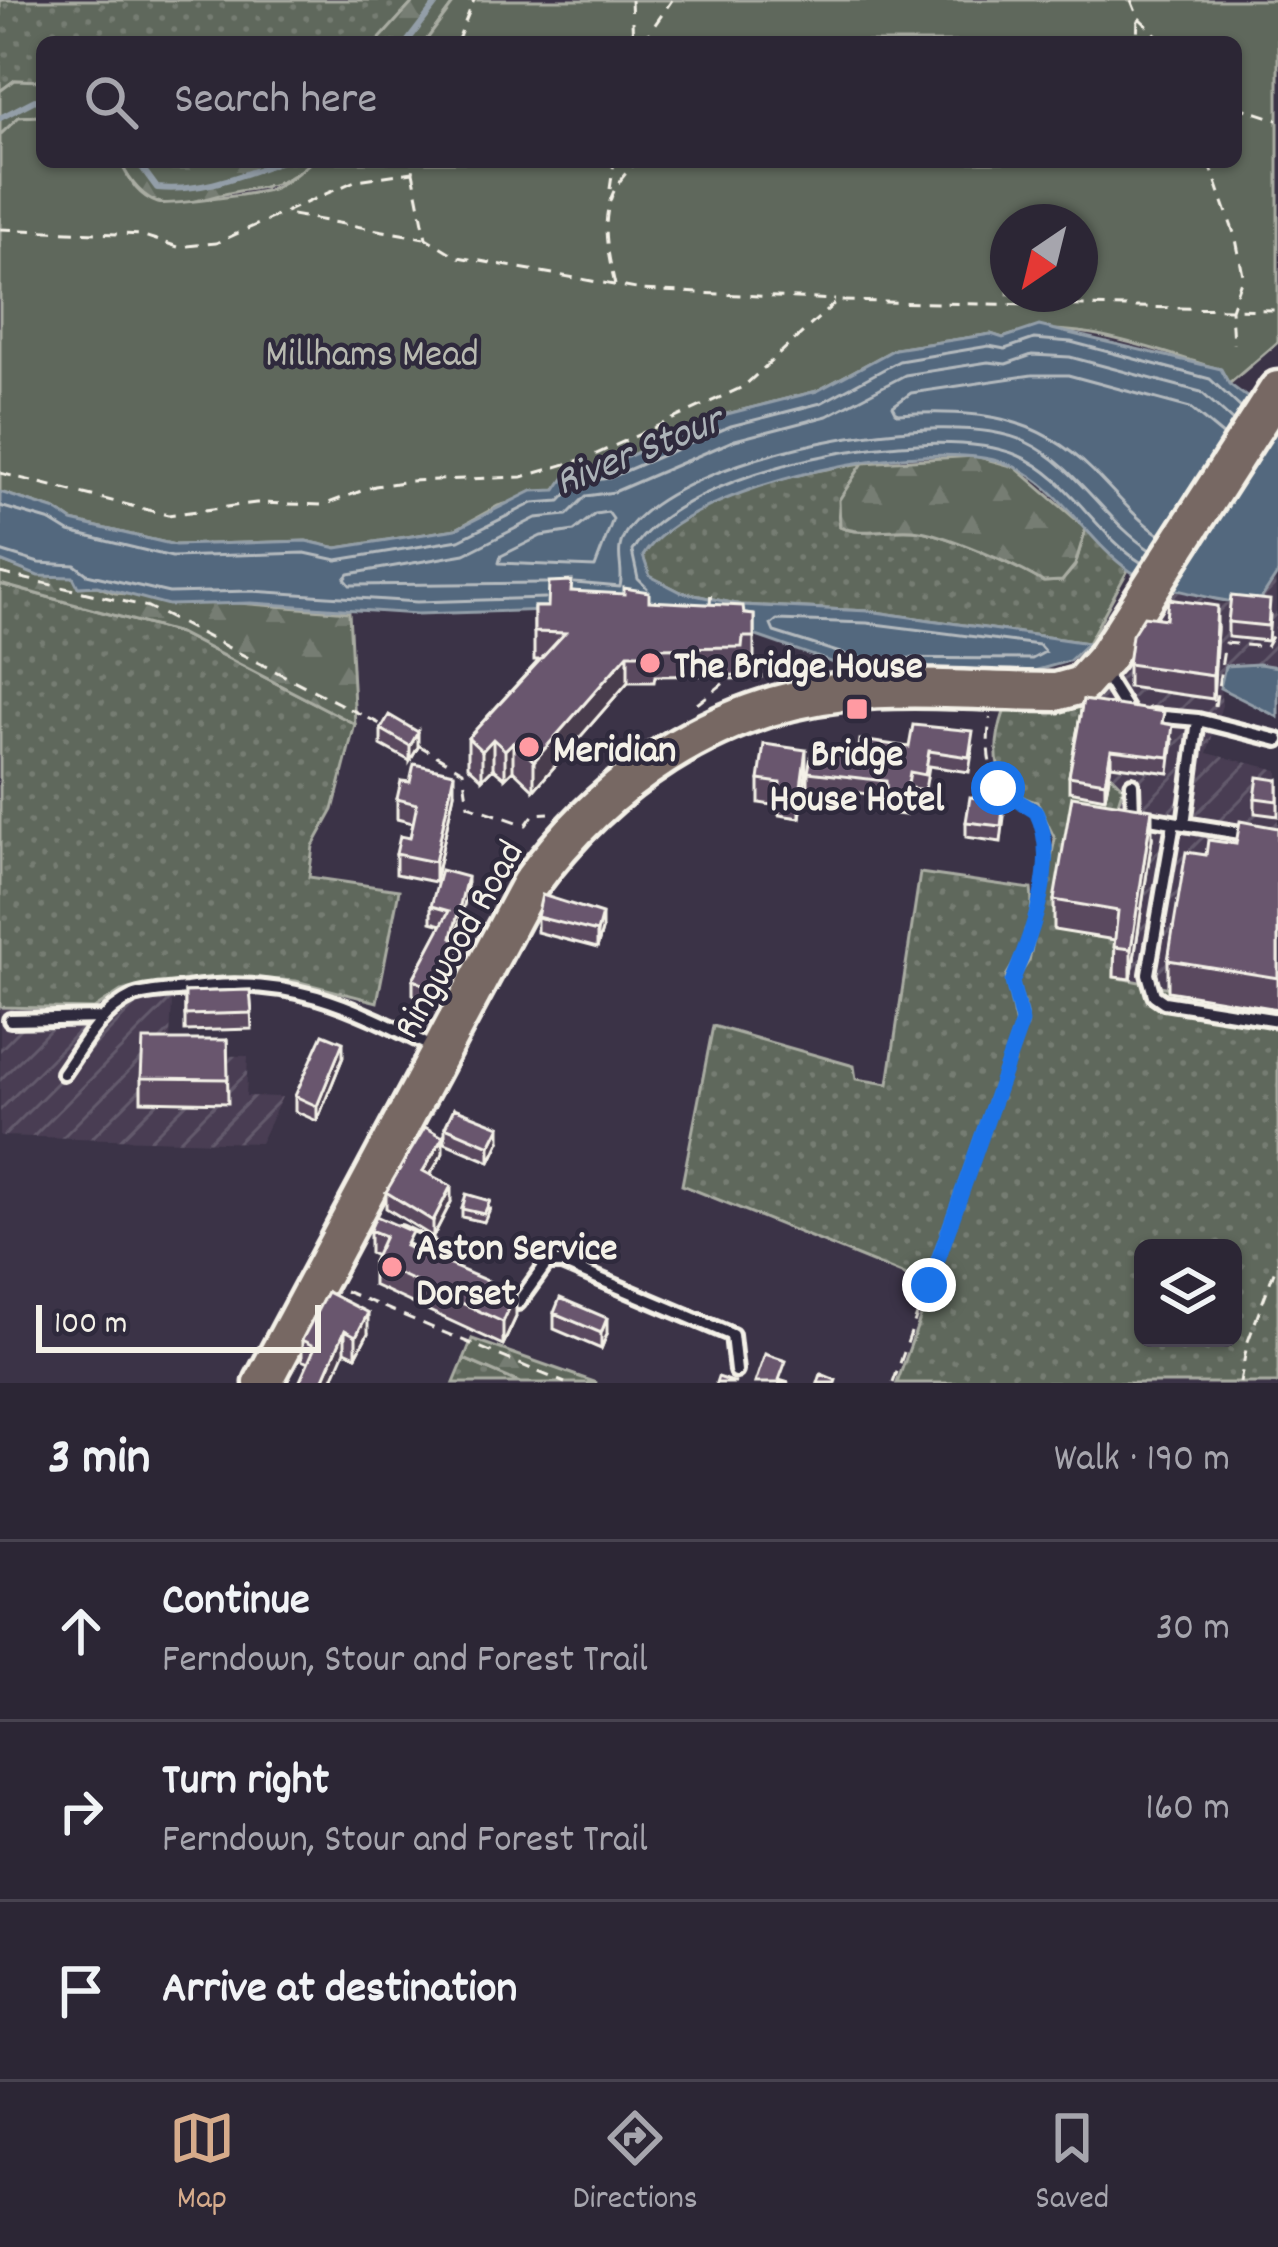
<!DOCTYPE html>
<html lang="en">
<head>
<meta charset="utf-8">
<style>
  body { margin:0; font-family:Dekko,sans-serif; background:#383241; color:#f1f3f6 }
  .controls { position:absolute; right:36px; bottom:36px; display:grid; overflow:hidden; border-radius:18px; box-shadow:0 3px 9px #0004 }
  .controls button { width:108px; height:108px; display:grid; place-items:center; padding:0; border:0; border-bottom:3px solid #484350; background:#2c2635; color:#f1f3f6; font:60px sans-serif }
  .compass { position:absolute; left:990px; top:204px; width:108px; height:108px; border-radius:50%; background:#2c2635; box-shadow:0 3px 9px #0004; rotate:215deg }
  .scale { position:absolute; left:36px; bottom:30px; width:285px; box-sizing:border-box; padding-left:12px; border:6px solid #f4f1e8; border-top:0; font-size:33px; line-height:42px; white-space:nowrap; color:#f4f1e8; -webkit-text-stroke:9px #2f2a3d; paint-order:stroke }
  .stop { position:absolute; width:36px; height:36px; margin:-27px; border:9px solid #1a73e8; border-radius:50%; background:#fff }
  .stop.end { background:#1a73e8; border-color:#fff; box-shadow:0 3px 12px #0008 }
  .list { margin:0; padding:0; list-style:none }
  h2 { display:flex; justify-content:space-between; align-items:center; height:156px; margin:0; padding:0 48px; font-size:51px }
  h2 small { font-size:39px; font-weight:400; color:#a6a5ad }
  .list li { display:grid; grid-template-columns:78px 1fr auto; gap:36px; align-items:center; box-sizing:border-box; height:180px; padding:0 48px; border-top:3px solid #484350 }
  .list b { display:block; font-size:45px; white-space:nowrap }
  .list p { margin:0; font-size:39px; white-space:nowrap; color:#a6a5ad }
  .list em { font-size:39px; font-style:normal; color:#a6a5ad }
  .icon { flex:none; width:66px; height:66px; fill:none; stroke:currentColor; stroke-width:2; stroke-linecap:round; stroke-linejoin:round }
  .map { position:relative; flex:none; width:1278px; height:1383px; overflow:hidden }
  .search { position:absolute; background:#2c2635; box-shadow:0 3px 9px #0004; left:36px; right:36px; top:36px; height:132px; display:flex; align-items:center; gap:30px; box-sizing:border-box; padding:0 42px; border-radius:18px; color:#a6a5ad; font-size:45px }
  .sheet { height:696px; background:#2c2635 }
  nav { display:flex; justify-content:space-around; align-items:center; box-sizing:border-box; height:168px; border-top:3px solid #484350; background:#2c2635; font-size:33px; color:#a6a5ad }
  nav a { display:grid; justify-items:center; gap:6px }
  nav .on { color:#d6ab8b }
  .map>svg:first-child { display:block }
</style>
</head>
<body>
<div class="map">
<svg width="1278" height="1383" viewBox="0 0 1278 1383">
  <defs>
    <pattern id="industrial-furrows" width="10" height="10" patternUnits="userSpaceOnUse" patternTransform="scale(3)"><rect width="10" height="10" fill="#493e53"/><path d="M-1 1l2-2M0 10L10 0M9 11l2-2" fill="none" stroke="#645a6c"/></pattern>
    <pattern id="grass-dots" width="8" height="8" patternUnits="userSpaceOnUse" patternTransform="scale(3)"><rect width="8" height="8" fill="#5e675b"/><path d="M2 2h.1M6 6h.1" fill="none" stroke="#767d73" stroke-width="1.8" stroke-linecap="round"/></pattern>
    <pattern id="forest-firs" width="22" height="20" patternUnits="userSpaceOnUse" patternTransform="scale(3)"><rect width="22" height="20" fill="#5e675b"/><path d="M5 1l3.5 6h-7zM16 11l3.5 6h-7z" fill="#767d73"/></pattern>
  </defs>
  <rect width="100%" height="100%" fill="#3b3347"/>
  <filter id="ink" filterUnits="userSpaceOnUse"><feTurbulence type="fractalNoise" baseFrequency=".00833" numOctaves="2"/><feDisplacementMap in="SourceGraphic" scale="24" xChannelSelector="R" yChannelSelector="G"/><feConvolveMatrix kernelMatrix="1 2 1 2 8 2 1 2 1" color-interpolation-filters="sRGB"/></filter>
  <g filter="url(#ink)">
    <path fill="url(#industrial-furrows)" d="M 1275,572 L 1278,667 L 1259,664 L 1220,688 L 1222,705 L 1207,753 L 1278,770 L 1278,1033 L 1020,1004 L 1016,980 L 1029,961 L 1055,839 L 1037,802 L 1013,794 L 1000,777 L 995,758 L 1004,712 L 1062,711 L 1094,686 L 1159,585 L 1220,604 L 1261,599 Z
      M 173,985 L 169,1055 L 248,1056 L 246,1096 L 282,1097 L 260,1143 L 0,1136 L 0,1007 L 94,1009 L 121,991 Z"/>
    <path fill="url(#grass-dots)" stroke="#a9aca2" stroke-width="3" fill-rule="evenodd" d="M 0,0 L 415,0 L 377,42 L 42,42 L 42,81 L 15,80 L 0,91 Z
      M 863,463 C 850,484 833,501 840,527 C 861,536 889,528 913,530 C 942,532 1017,566 1044,582 L 1062,581 L 1075,566 L 1086,528 L 1128,570 L 1088,643 L 869,611 L 741,605 L 681,592 L 649,576 L 643,556 C 679,498 799,472 863,463 Z
      M 0,584 L 179,633 L 355,724 L 333,810 L 313,846 L 309,877 L 399,890 L 377,1002 L 296,981 L 234,977 L 121,991 L 94,1009 L 0,1007 Z
      M 1084,707 L 1112,759 L 1104,798 L 1110,774 L 1123,787 L 1116,809 L 1114,977 L 1278,1009 L 1278,1383 L 897,1383 L 1024,1028 L 1026,1014 L 1016,980 L 1029,961 L 1055,839 L 1037,802 C 992,791 991,751 1004,712 ZM 1143,1248 L 1233,1248 L 1233,1338 L 1143,1338 Z
      M 920,873 L 1031,889 C 1035,920 1023,951 1006,976 L 1016,1026 L 924,1283 L 682,1185 L 713,1026 L 854,1066 L 856,1079 L 888,1084 Z
      M 464,1359 L 520,1383 L 454,1383 Z"/>
    <path fill="url(#forest-firs)" stroke="#a9aca2" stroke-width="3" d="M 415,0 L 456,0 L 425,42 L 377,42 Z
      M 15,80 L 42,81 L 42,116 L 19,117 L 0,135 L 0,91 Z
      M 120,162 L 311,162 C 278,189 272,185 234,192 C 179,203 151,223 120,162 Z
      M 975,456 L 1015,467 L 1086,528 L 1075,565 L 1062,581 L 1043,582 C 1017,566 942,532 913,530 C 888,528 861,536 840,527 L 839,500 L 863,463 Z
      M 0,561 C 27,572 47,571 74,577 L 79,587 L 97,586 L 115,593 L 349,612 L 355,724 L 179,633 L 0,584 Z
      M 472,1339 L 597,1383 L 520,1383 L 464,1359 Z"/>
    <path fill="#5e675b" stroke="#a9aca2" stroke-width="3" fill-rule="evenodd" d="M 456,0 L 1278,0 L 1278,342 L 1229,384 L 1220,369 C 1158,352 1063,313 1003,338 L 991,334 L 895,349 L 817,391 L 727,414 L 604,467 L 570,471 L 556,490 L 498,506 L 456,529 L 337,548 L 306,541 L 175,545 L 72,521 L 56,510 L 0,492 L 0,135 L 19,117 L 42,116 L 42,162 L 120,162 C 130,180 137,196 158,203 C 167,206 261,193 272,189 C 284,185 300,171 311,162 L 1236,162 L 1236,42 L 425,42 ZM 1008,222 L 1080,222 L 1080,294 L 1008,294 Z"/>
    <path fill="#53677e" stroke="#939ea8" stroke-width="3" d="M 1039,326 L 1221,369 L 1229,384 L 1278,420 L 1278,573 L 1261,599 C 1236,604 1222,601 1198,595 C 1174,589 1152,586 1130,571 C 1088,542 1062,488 1013,466 C 936,432 689,483 643,556 L 650,576 L 681,592 L 741,605 L 869,611 L 1088,643 L 1069,661 L 1034,671 L 854,670 L 745,632 L 549,610 L 417,614 L 252,603 L 168,605 L 97,586 L 78,587 L 73,577 L 38,576 L 0,561 L 0,492 L 56,510 L 72,521 L 175,545 L 306,541 L 337,548 L 456,529 L 532,491 L 556,490 L 569,471 L 604,467 L 727,414 L 817,391 L 895,349 L 991,334 L 1003,338 Z
      M 1259,664 L 1278,667 L 1278,717 L 1220,688 L 1225,666 Z"/>
    <g fill="none" stroke-linecap="round" stroke-linejoin="round">
      <path stroke="#b4babe" stroke-width="3" d="M 0,506 L 51,521 L 69,532 L 172,557 L 305,553 L 337,560 L 459,540 L 533,503 L 560,501 L 577,483 L 609,478 L 731,426 L 821,403 L 899,361 L 989,346 L 1005,349 L 1034,339 L 1071,342 L 1210,379 L 1241,408
        M 608,512 L 613,519 L 595,567 L 499,563 L 501,556 L 541,536 L 574,531 L 595,514 Z
        M 1160,535 C 1135,518 1114,492 1093,471 C 1035,414 975,409 897,414 L 893,406 L 911,393 L 1032,375 L 1068,375 L 1190,408 L 1224,436
        M 0,551 L 39,563 L 75,565 L 87,574 L 169,593 L 252,591 L 417,602 L 545,598
        M 546,583 L 350,585 L 345,579 L 349,574 L 465,554 L 536,518 L 567,515 L 586,496 L 614,492 L 735,440 L 827,416 L 905,375 L 988,362 L 1006,364 L 1032,355 L 1070,357 L 1201,392 L 1233,421
        M 575,583 L 620,587 C 625,565 611,551 629,528 C 686,455 944,403 1026,442 C 1077,466 1105,521 1150,550
        M 647,588 L 638,579 L 632,551 C 683,467 931,420 1017,455 C 1069,476 1096,535 1142,563
        M 777,620 L 867,623 L 1039,645 L 1045,652 L 1032,659 L 856,658 L 774,632 L 771,625 Z"/>
      <path stroke="#939ea8" stroke-width="6" d="M 407,42 L 439,0
        M 0,118 L 35,100 L 42,103
        M 138,162 L 157,188 C 202,192 237,177 279,162"/>
      <defs>
        <path id="lane" d="M 1107,667 L 1108,680 L 1128,712
          M 1152,716 L 1198,720 L 1278,740
          M 1132,784 L 1133,815 L 1184,824 L 1198,720
          M 1174,823 L 1148,974 L 1154,995 L 1164,1002 L 1278,1020
          M 1184,824 L 1278,839
          M 10,1020 L 102,1018
          M 63,1073 C 82,1046 100,1012 132,997 C 147,991 170,991 187,989 C 287,974 349,1005 436,1049
          M 400,1233 L 429,1247 L 442,1271
          M 503,1297 L 518,1303 L 547,1263 L 562,1263 L 732,1335 L 736,1371"/>
        <path id="highway" d="M 263,1383 L 530,884 C 605,781 714,706 843,692 C 913,684 986,692 1056,692 L 1081,685 L 1106,657 L 1278,390"/>
      </defs>
      <use href="#lane" stroke="#f4f1e8" stroke-width="20"/>
      <use href="#highway" stroke="#f4f1e8" stroke-width="45"/>
      <path stroke="#f4f1e8" stroke-width="3" stroke-dasharray="12 9" stroke-linecap="butt" d="M 631,0 L 633,42
        M 1131,0 L 1138,17 L 1137,42
        M 1139,18 L 1164,42
        M 457,42 L 474,0
        M 643,42 L 672,0
        M 1236,106 L 1278,120
        M 1209,162 L 1236,239 L 1243,275 L 1231,309 L 1233,344
        M 413,172 L 426,238 L 458,257 L 642,290 L 835,300
        M 610,189 L 614,162
        M 292,215 L 424,238
        M 0,229 L 141,235 L 178,247 L 216,243 L 357,180 L 413,172 L 415,162
        M 615,285 C 604,237 596,198 637,162
        M 0,473 L 168,515 L 256,503 L 323,505 L 375,486 L 410,481 L 522,477 L 590,457 L 743,387 L 837,301 L 1278,310
        M 0,573 L 148,607 L 384,726
        M 710,607 L 711,588
        M 697,704 L 729,679 L 775,676
        M 1215,706 L 1225,643 L 1266,647 L 1278,626
        M 418,745 L 463,771 L 468,805 L 526,825 L 534,814 L 549,813
        M 345,1291 L 565,1383
        M 893,1383 L 1021,1022 L 1012,982 C 1031,934 1061,862 1036,812 C 991,791 984,765 990,718
        M 1240,1383 L 1247,1344 L 1278,1261"/>
      <use href="#lane" stroke="#2f2a3d" stroke-width="10"/>
      <use href="#highway" stroke="#776864" stroke-width="36"/>
    </g>
    <path fill="#5a4a5f" stroke="#f4f1e8" stroke-width="3" d="M 572,591 L 754,615 L 754,666 L 743,665 L 742,675 L 655,676 L 654,682 L 628,682 L 534,790 L 513,770 L 505,778 L 493,768 L 482,779 L 468,766 L 468,738 L 539,660 L 534,660 L 534,607 L 548,607 Z
      M 1270,616 L 1268,641 L 1228,637 L 1228,622 Z
      M 1217,629 L 1213,699 L 1128,687 L 1128,664 Z
      M 1083,700 L 1164,723 L 1173,740 L 1169,773 L 1111,765 L 1105,798 L 1069,791 L 1069,776 Z
      M 381,729 L 418,747 L 410,761 L 381,745 Z
      M 973,746 L 969,772 L 929,766 L 925,790 L 910,788 L 905,815 L 887,813 L 886,796 L 808,787 L 808,772 L 858,755 L 909,747 Z
      M 806,773 L 800,818 L 779,815 L 779,806 L 759,803 L 759,780 Z
      M 1278,780 L 1278,816 L 1255,813 L 1255,798 Z
      M 454,793 L 435,882 L 396,874 L 396,854 L 410,838 L 413,823 L 397,819 L 397,799 Z
      M 1004,817 L 1001,842 L 966,837 L 966,822 Z
      M 1278,828 L 1278,1009 L 1168,991 L 1168,960 L 1236,844 Z
      M 1152,839 L 1131,979 L 1114,977 L 1115,940 L 1054,930 L 1054,900 Z
      M 467,893 L 455,939 L 458,956 L 432,1005 L 413,994 L 413,979 L 442,925 L 431,922 L 431,906 Z
      M 537,917 L 602,930 L 597,948 L 537,932 Z
      M 250,990 L 252,1029 L 185,1031 L 185,992 Z
      M 227,1040 L 228,1103 L 141,1101 L 141,1078 Z
      M 343,1057 L 317,1121 L 295,1111 L 295,1096 Z
      M 445,1127 L 500,1141 L 490,1162 L 445,1143 Z
      M 443,1153 L 430,1175 L 451,1202 L 433,1237 L 386,1208 L 386,1192 Z
      M 462,1209 L 490,1209 L 484,1222 L 462,1217 Z
      M 370,1230 L 412,1249 L 516,1317 L 503,1345 L 373,1285 L 373,1262 L 376,1256 L 370,1253 Z
      M 327,1292 L 368,1333 L 356,1356 L 345,1351 L 308,1363 L 302,1360 L 302,1340 Z
      M 554,1313 L 607,1334 L 601,1349 L 554,1329 Z"/>
    <path fill="#4a3c4d" stroke="#f4f1e8" stroke-width="3" d="M 1217,606 L 1217,629 L 1213,699 L 1213,676 Z
      M 628,654 L 628,682 L 534,790 L 534,761 Z
      M 418,732 L 418,747 L 410,761 L 410,746 Z
      M 493,739 L 493,768 L 482,779 L 482,751 Z
      M 513,742 L 513,770 L 505,778 L 505,750 Z
      M 806,750 L 806,773 L 800,818 L 800,794 Z
      M 1111,750 L 1111,765 L 1105,798 L 1105,782 Z
      M 454,773 L 454,793 L 435,882 L 435,862 Z
      M 1152,809 L 1152,839 L 1131,979 L 1131,949 Z
      M 467,877 L 467,893 L 452,952 L 458,941 L 458,956 L 432,1005 L 432,989 L 452,937 Z
      M 602,914 L 602,930 L 597,948 L 597,932 Z
      M 343,1042 L 343,1057 L 317,1121 L 317,1106 Z
      M 500,1126 L 500,1141 L 490,1162 L 490,1146 Z
      M 443,1137 L 443,1153 L 423,1187 L 423,1171 Z
      M 451,1186 L 451,1202 L 433,1237 L 433,1221 Z
      M 516,1293 L 516,1317 L 503,1345 L 503,1322 Z
      M 368,1313 L 368,1333 L 356,1356 L 356,1336 Z
      M 607,1318 L 607,1334 L 601,1349 L 601,1333 Z
      M 345,1330 L 345,1351 L 331,1383 L 322,1383 Z"/>
    <path fill="#69566e" stroke="#f4f1e8" stroke-width="3" d="M 572,581 L 571,591 L 624,594 L 624,588 L 649,592 L 649,601 L 743,606 L 744,614 L 754,615 L 754,637 L 743,637 L 742,647 L 655,648 L 654,654 L 628,654 L 534,761 L 513,742 L 505,750 L 493,739 L 482,751 L 468,738 L 565,633 L 534,632 L 534,607 L 548,607 L 549,582 Z
      M 1231,596 L 1270,600 L 1268,626 L 1228,622 Z
      M 1168,599 L 1217,606 L 1213,676 L 1128,664 L 1132,635 L 1144,616 L 1166,619 Z
      M 1083,700 L 1164,712 L 1162,723 L 1173,725 L 1169,757 L 1111,750 L 1105,782 L 1069,776 Z
      M 389,715 L 418,732 L 410,746 L 381,729 Z
      M 913,725 L 973,731 L 969,757 L 929,751 L 925,775 L 910,772 L 905,800 L 887,798 L 886,781 L 808,772 L 813,747 L 858,755 L 860,740 L 909,747 Z
      M 764,744 L 806,750 L 800,794 L 779,791 L 780,783 L 759,780 Z
      M 414,764 L 454,773 L 435,862 L 396,854 L 400,836 L 410,838 L 417,804 L 397,799 L 401,781 L 410,782 Z
      M 1258,777 L 1278,780 L 1278,801 L 1255,798 Z
      M 1072,796 L 1152,809 L 1131,949 L 1114,947 L 1118,911 L 1054,900 Z
      M 970,797 L 1004,802 L 1001,826 L 966,822 Z
      M 1240,821 L 1278,828 L 1278,978 L 1168,960 L 1186,852 L 1206,855 L 1208,840 L 1236,844 Z
      M 441,870 L 467,877 L 452,937 L 458,941 L 432,989 L 413,979 L 449,911 L 431,906 Z
      M 542,895 L 602,914 L 597,932 L 537,917 Z
      M 250,990 L 252,1013 L 185,1015 L 185,992 Z
      M 323,1034 L 343,1042 L 317,1106 L 295,1096 Z
      M 143,1040 L 227,1040 L 228,1079 L 141,1078 Z
      M 454,1108 L 500,1126 L 490,1146 L 445,1127 Z
      M 425,1127 L 443,1137 L 423,1171 L 451,1186 L 433,1221 L 386,1192 Z
      M 466,1194 L 490,1201 L 484,1214 L 462,1209 Z
      M 376,1216 L 412,1232 L 405,1246 L 516,1293 L 503,1322 L 373,1262 L 385,1236 L 370,1230 Z
      M 327,1292 L 368,1313 L 356,1336 L 345,1330 L 322,1383 L 299,1383 L 315,1347 L 302,1340 Z
      M 560,1298 L 607,1318 L 601,1333 L 554,1313 Z
      M 765,1354 L 786,1361 L 779,1380 L 789,1383 L 755,1383 Z
      M 821,1374 L 836,1380 L 835,1383 L 818,1383 Z
      M 718,1377 L 736,1383 L 716,1383 Z"/>
  </g>
  <g fill="none" stroke-linecap="round" stroke-linejoin="round" filter="url(#ink)">
    <path stroke="#1a73e8" stroke-width="15" d="M 929,1285 L 1022,1022 L 1012,982 C 1031,934 1061,862 1036,812 L 998,788"/>
  </g>
  <g fill="#ff9aa2" stroke="#2f2a3d" stroke-width="4.5">
    <circle cx="650" cy="663" r="12"/>
    <rect x="845" y="697" width="24" height="24" rx="6"/>
    <circle cx="529" cy="747" r="12"/>
    <circle cx="392" cy="1267" r="12"/>
  </g>
  <g text-anchor="middle" stroke-width="9" stroke-linejoin="round" paint-order="stroke">
    <g font-size="39" fill="#b8bab0" stroke="#2f2a3d">
      <text x="372" y="365">Millhams Mead</text>
    </g>
    <g font-size="39" font-weight="bold" fill="#f4f1e8" stroke="#2f2a3d" text-anchor="start">
      <text x="674" y="677">The Bridge House</text>
      <text x="553" y="761">Meridian</text>
      <text x="857" y="765" text-anchor="middle">Bridge<tspan x="857" dy="45">House Hotel</tspan></text>
      <text x="416" y="1259">Aston Service<tspan x="416" dy="45">Dorset</tspan></text>
    </g>
    <g font-size="39" fill="#f4f1e8" stroke="#2f2a3d">
      <text transform="translate(456 938) rotate(-60)" y="14">Ringwood Road</text>
    </g>
    <g font-size="42" font-style="italic" fill="#acb3b8" stroke="#2f2a3d">
      <text transform="translate(637 448) rotate(-22)" y="15">River Stour</text>
    </g>
  </g>
</svg>
<div class="controls">
<button><svg class="icon" aria-label="layers" viewBox="0 0 24 24"><path d="M12 4l9 5-9 5-9-5zM3 14l9 5 9-5"/></svg></button>
</div>
<svg class="compass" viewBox="-18 -18 36 36"><path d="M0-13l5 13h-10z" fill="#e53935"/><path d="M0 13l5-13h-10z" fill="#a6a5ad"/></svg>
<div class="scale">100 m</div>
<div class="stop" style="left:998px;top:788px"></div>
<div class="stop end" style="left:929px;top:1285px"></div>
<div class="search"><svg class="icon" aria-label="search" viewBox="0 0 24 24"><circle cx="10" cy="10" r="6"/><path d="M15 15l6 6"/></svg>Search here</div>
</div>
<section class="sheet">
<h2>3 min<small>Walk · 190 m</small></h2>
<ul class="list">
<li><svg class="icon" aria-label="ahead" viewBox="0 0 24 24"><path d="M12 20V5M6 11l6-6 6 6"/></svg><div><b>Continue</b><p>Ferndown, Stour and Forest Trail</p></div><em>30 m</em></li>
<li><svg class="icon" aria-label="right" viewBox="0 0 24 24"><path d="M7 20v-9h11M14 6l5 5-5 5"/></svg><div><b>Turn right</b><p>Ferndown, Stour and Forest Trail</p></div><em>160 m</em></li>
<li><svg class="icon" aria-label="arrive" viewBox="0 0 24 24"><path d="M6 21V4h12l-3 4 3 4H6"/></svg><div><b>Arrive at destination</b></div></li>
</ul>
</section>
<nav>
<a class="on"><svg class="icon" aria-label="map" viewBox="0 0 24 24"><path d="M3 6l6-2 6 2 6-2v14l-6 2-6-2-6 2zM9 4v14M15 6v14"/></svg>Map</a>
<a><svg class="icon" aria-label="directions" viewBox="0 0 24 24"><path d="M12 3l9 9-9 9-9-9zM9 14v-3h6M13 9l2 2-2 2"/></svg>Directions</a>
<a><svg class="icon" aria-label="saved" viewBox="0 0 24 24"><path d="M7 4h10v16l-5-4-5 4z"/></svg>Saved</a>
</nav>
</body>
</html>
